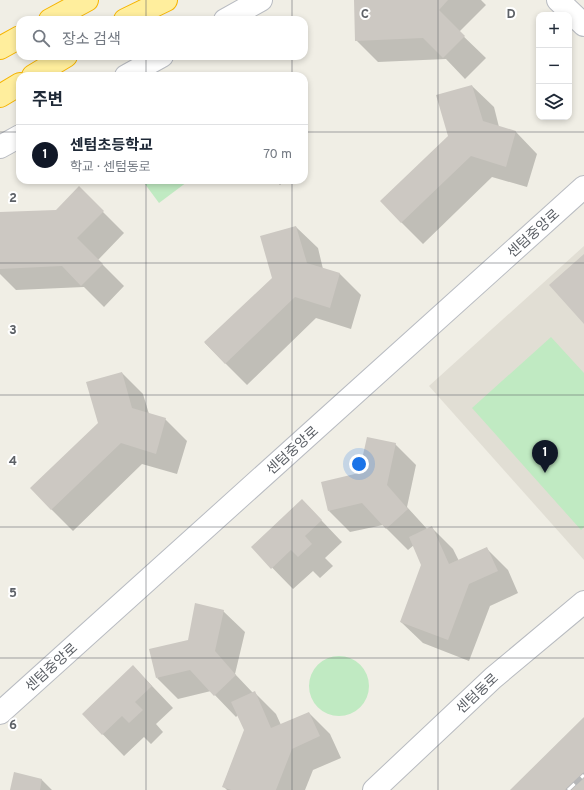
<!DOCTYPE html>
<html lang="ko">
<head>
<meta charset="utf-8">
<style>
  body { margin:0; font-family:Overpass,"Noto Sans KR",sans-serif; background:#f2f2f3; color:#1f2937 }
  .controls { position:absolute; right:12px; top:12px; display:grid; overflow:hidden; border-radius:8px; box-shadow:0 2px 6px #0003 }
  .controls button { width:36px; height:36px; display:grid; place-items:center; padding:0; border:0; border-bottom:1px solid #e0e1e3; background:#fff; color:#1f2937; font:20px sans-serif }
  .you { position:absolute; left:359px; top:464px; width:14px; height:14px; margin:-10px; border:3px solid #fff; border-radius:50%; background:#1a73e8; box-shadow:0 0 0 6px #1a73e833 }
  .badge { display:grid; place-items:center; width:26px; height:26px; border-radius:50%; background:#111827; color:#fff; font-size:13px; font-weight:700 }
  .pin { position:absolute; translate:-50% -33px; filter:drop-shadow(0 1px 2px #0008) }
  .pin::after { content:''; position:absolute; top:21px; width:14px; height:12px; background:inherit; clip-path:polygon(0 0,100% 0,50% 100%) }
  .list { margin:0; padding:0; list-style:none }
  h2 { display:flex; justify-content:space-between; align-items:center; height:52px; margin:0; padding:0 16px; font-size:17px }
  h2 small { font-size:13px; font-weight:400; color:#747a83 }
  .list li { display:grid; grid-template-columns:26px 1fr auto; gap:12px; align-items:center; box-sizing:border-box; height:60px; padding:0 16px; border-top:1px solid #e0e1e3 }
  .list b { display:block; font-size:15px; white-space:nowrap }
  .list p { margin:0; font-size:13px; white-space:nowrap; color:#747a83 }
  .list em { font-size:13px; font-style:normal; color:#747a83 }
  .icon { flex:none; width:22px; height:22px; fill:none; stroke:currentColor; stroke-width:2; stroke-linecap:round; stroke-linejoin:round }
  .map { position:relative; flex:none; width:584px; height:790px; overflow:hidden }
  .search { position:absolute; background:#fff; box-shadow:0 2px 6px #0003; left:16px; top:16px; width:292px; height:44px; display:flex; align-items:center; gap:10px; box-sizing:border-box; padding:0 14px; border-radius:12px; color:#747a83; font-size:15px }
  .panel { position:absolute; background:#fff; box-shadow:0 2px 6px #0003; left:16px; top:72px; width:292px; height:112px; border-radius:12px }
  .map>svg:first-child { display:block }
</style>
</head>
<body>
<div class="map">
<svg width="584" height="790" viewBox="0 0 584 790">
  <rect width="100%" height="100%" fill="#f0eee5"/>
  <path fill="#e1ded4" d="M 584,246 L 584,560 L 429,386 Z"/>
  <path fill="#c0eac2" d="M 142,180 L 185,180 L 187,182 L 159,203 Z
    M 551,337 L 584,373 L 584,527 L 581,530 L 472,408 Z
    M309 686a30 30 0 1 1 60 0a30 30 0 1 1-60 0Z"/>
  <path fill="#0003" d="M 355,0 L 481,0 L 486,5 L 459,32 L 486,58 L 465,79 L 446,59 L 378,62 L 356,40 Z
    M 472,86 L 494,107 L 499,127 L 516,132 L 537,154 L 527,187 L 492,177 L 423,244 L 401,222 L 449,136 Z
    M 275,180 L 285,180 L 280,185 Z
    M 79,188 L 124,233 L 98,260 L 124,286 L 104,307 L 84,287 L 16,290 L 0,274 L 0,213 L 56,211 Z
    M 296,227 L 318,248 L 323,269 L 340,274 L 361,295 L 351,329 L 316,318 L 247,385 L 205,343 L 273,278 Z
    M 122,373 L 143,394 L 149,414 L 165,419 L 187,441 L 177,474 L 142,464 L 73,531 L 51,509 L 99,423 Z
    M 395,444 L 416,465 L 407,507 L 428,530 L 432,528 L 453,549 L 459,561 L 486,548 L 508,570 L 518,593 L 490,606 L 469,661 L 423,643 L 401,622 L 422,565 L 414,545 L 408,550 L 383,525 L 350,532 L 329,511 L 360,474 Z
    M 302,500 L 342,542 L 325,558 L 333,566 L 320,578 L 313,571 L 293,589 L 252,547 Z
    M 223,611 L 245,632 L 235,674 L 253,693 L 254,692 L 276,714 L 281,725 L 309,713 L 330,734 L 341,758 L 313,770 L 305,790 L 227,790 L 223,786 L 245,730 L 238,715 L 236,717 L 211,691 L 178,699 L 157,678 L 188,641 Z
    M 133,666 L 173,708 L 156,724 L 163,732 L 151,744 L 144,737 L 124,756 L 83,714 Z
    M 41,779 L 52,790 L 11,790 Z"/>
  <path fill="#ccc8c2" d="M 354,0 L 448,0 L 439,10 L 465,36 L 443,58 L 423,38 L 355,41 Z
    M 472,85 L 483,121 L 516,131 L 506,167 L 471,156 L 401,223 L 380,201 L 448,136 L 436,95 Z
    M 79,186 L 104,211 L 77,238 L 103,264 L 81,286 L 62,266 L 0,269 L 0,212 L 56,210 Z
    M 296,226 L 307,263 L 340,273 L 330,308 L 295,297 L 225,364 L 204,342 L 272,278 L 260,236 Z
    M 584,254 L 584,324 L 549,285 Z
    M 122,372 L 132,408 L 166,418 L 156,454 L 121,443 L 51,510 L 30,488 L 98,423 L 86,382 Z
    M 367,437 L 396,443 L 387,485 L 408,509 L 386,529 L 362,503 L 328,511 L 321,482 L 359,473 Z
    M 302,499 L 322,520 L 305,536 L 312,544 L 298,557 L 291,550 L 271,569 L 251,547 Z
    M 432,526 L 449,564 L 487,547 L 498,571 L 469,584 L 448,640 L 400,622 L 421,565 L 409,537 Z
    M 195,603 L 224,610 L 215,651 L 236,675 L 214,696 L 190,670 L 156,678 L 149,649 L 188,640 Z
    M 133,665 L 152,686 L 135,702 L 143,710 L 129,723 L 122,716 L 102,735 L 82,714 Z
    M 255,691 L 271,728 L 309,712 L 320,736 L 292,749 L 276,790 L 231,790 L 222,787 L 244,730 L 231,702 Z
    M 584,717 L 584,790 L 510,790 Z
    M 14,772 L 42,779 L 40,790 L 10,790 Z"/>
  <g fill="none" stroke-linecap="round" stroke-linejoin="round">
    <defs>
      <path id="tertiary" d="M 374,790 L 493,678 L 584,602"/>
      <path id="secondary" d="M 558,0 L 584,25
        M 225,20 L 261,0
        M 126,76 L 162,56
        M 0,147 L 20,136
        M 0,713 L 584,187"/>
      <path id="trunk" d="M 50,20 L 87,0
        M 125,20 L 166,0
        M 0,48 L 20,37
        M 33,76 L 66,56
        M 0,96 L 20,84"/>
    </defs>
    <use href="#tertiary" stroke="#b8bbc0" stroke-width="24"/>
    <use href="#secondary" stroke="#b9bcc2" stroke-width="24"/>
    <use href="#trunk" stroke="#f6b400" stroke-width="24"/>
    <use href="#tertiary" stroke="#fff" stroke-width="22"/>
    <use href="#secondary" stroke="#fff" stroke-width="22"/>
    <use href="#trunk" stroke="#ffee9d" stroke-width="22"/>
    <defs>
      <path id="rail" d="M 568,790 L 584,775"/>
    </defs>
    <use href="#rail" stroke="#b6b7b8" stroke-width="4.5"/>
    <use href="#rail" stroke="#fff" stroke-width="3" stroke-dasharray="9" stroke-linecap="butt"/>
  </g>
  <path fill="none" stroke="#5d6167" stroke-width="1" stroke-opacity="0.55" d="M 146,0 L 146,20M 292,0 L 292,20M 438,0 L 438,790M 146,56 L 146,76M 292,56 L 292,76M 0,132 L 20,132M 304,132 L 584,132M 146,180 L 146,790M 292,180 L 292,790M 0,263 L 584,263M 0,395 L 584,395M 0,527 L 584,527M 0,658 L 584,658"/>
  <g text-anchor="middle" stroke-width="4" stroke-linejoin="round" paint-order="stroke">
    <g font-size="14" fill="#5d6167" stroke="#fff">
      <text transform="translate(533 233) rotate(-42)" y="5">센텀중앙로</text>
      <text transform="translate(292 450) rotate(-42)" y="5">센텀중앙로</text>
      <text transform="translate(51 667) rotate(-42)" y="5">센텀중앙로</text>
      <text transform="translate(477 693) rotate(-43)" y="5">센텀동로</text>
    </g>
  </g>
  <g font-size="13" text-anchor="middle" font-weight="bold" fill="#5d6167" stroke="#fff" stroke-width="4" stroke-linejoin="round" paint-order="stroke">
    <text x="365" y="18">C</text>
    <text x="511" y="18">D</text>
    <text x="13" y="202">2</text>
    <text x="13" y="334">3</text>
    <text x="13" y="465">4</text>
    <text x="13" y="597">5</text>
    <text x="13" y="729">6</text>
  </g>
</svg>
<div class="controls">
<button>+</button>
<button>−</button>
<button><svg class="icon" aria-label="layers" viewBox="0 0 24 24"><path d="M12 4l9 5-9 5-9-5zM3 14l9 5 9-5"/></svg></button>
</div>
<div class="you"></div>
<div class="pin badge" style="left:545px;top:473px">1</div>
<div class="search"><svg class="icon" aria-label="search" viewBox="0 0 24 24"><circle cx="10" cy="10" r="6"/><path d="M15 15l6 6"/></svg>장소 검색</div>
<section class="panel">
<h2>주변<small></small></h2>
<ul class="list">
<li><span class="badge">1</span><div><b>센텀초등학교</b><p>학교 · 센텀동로</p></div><em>70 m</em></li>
</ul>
</section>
</div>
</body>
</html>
